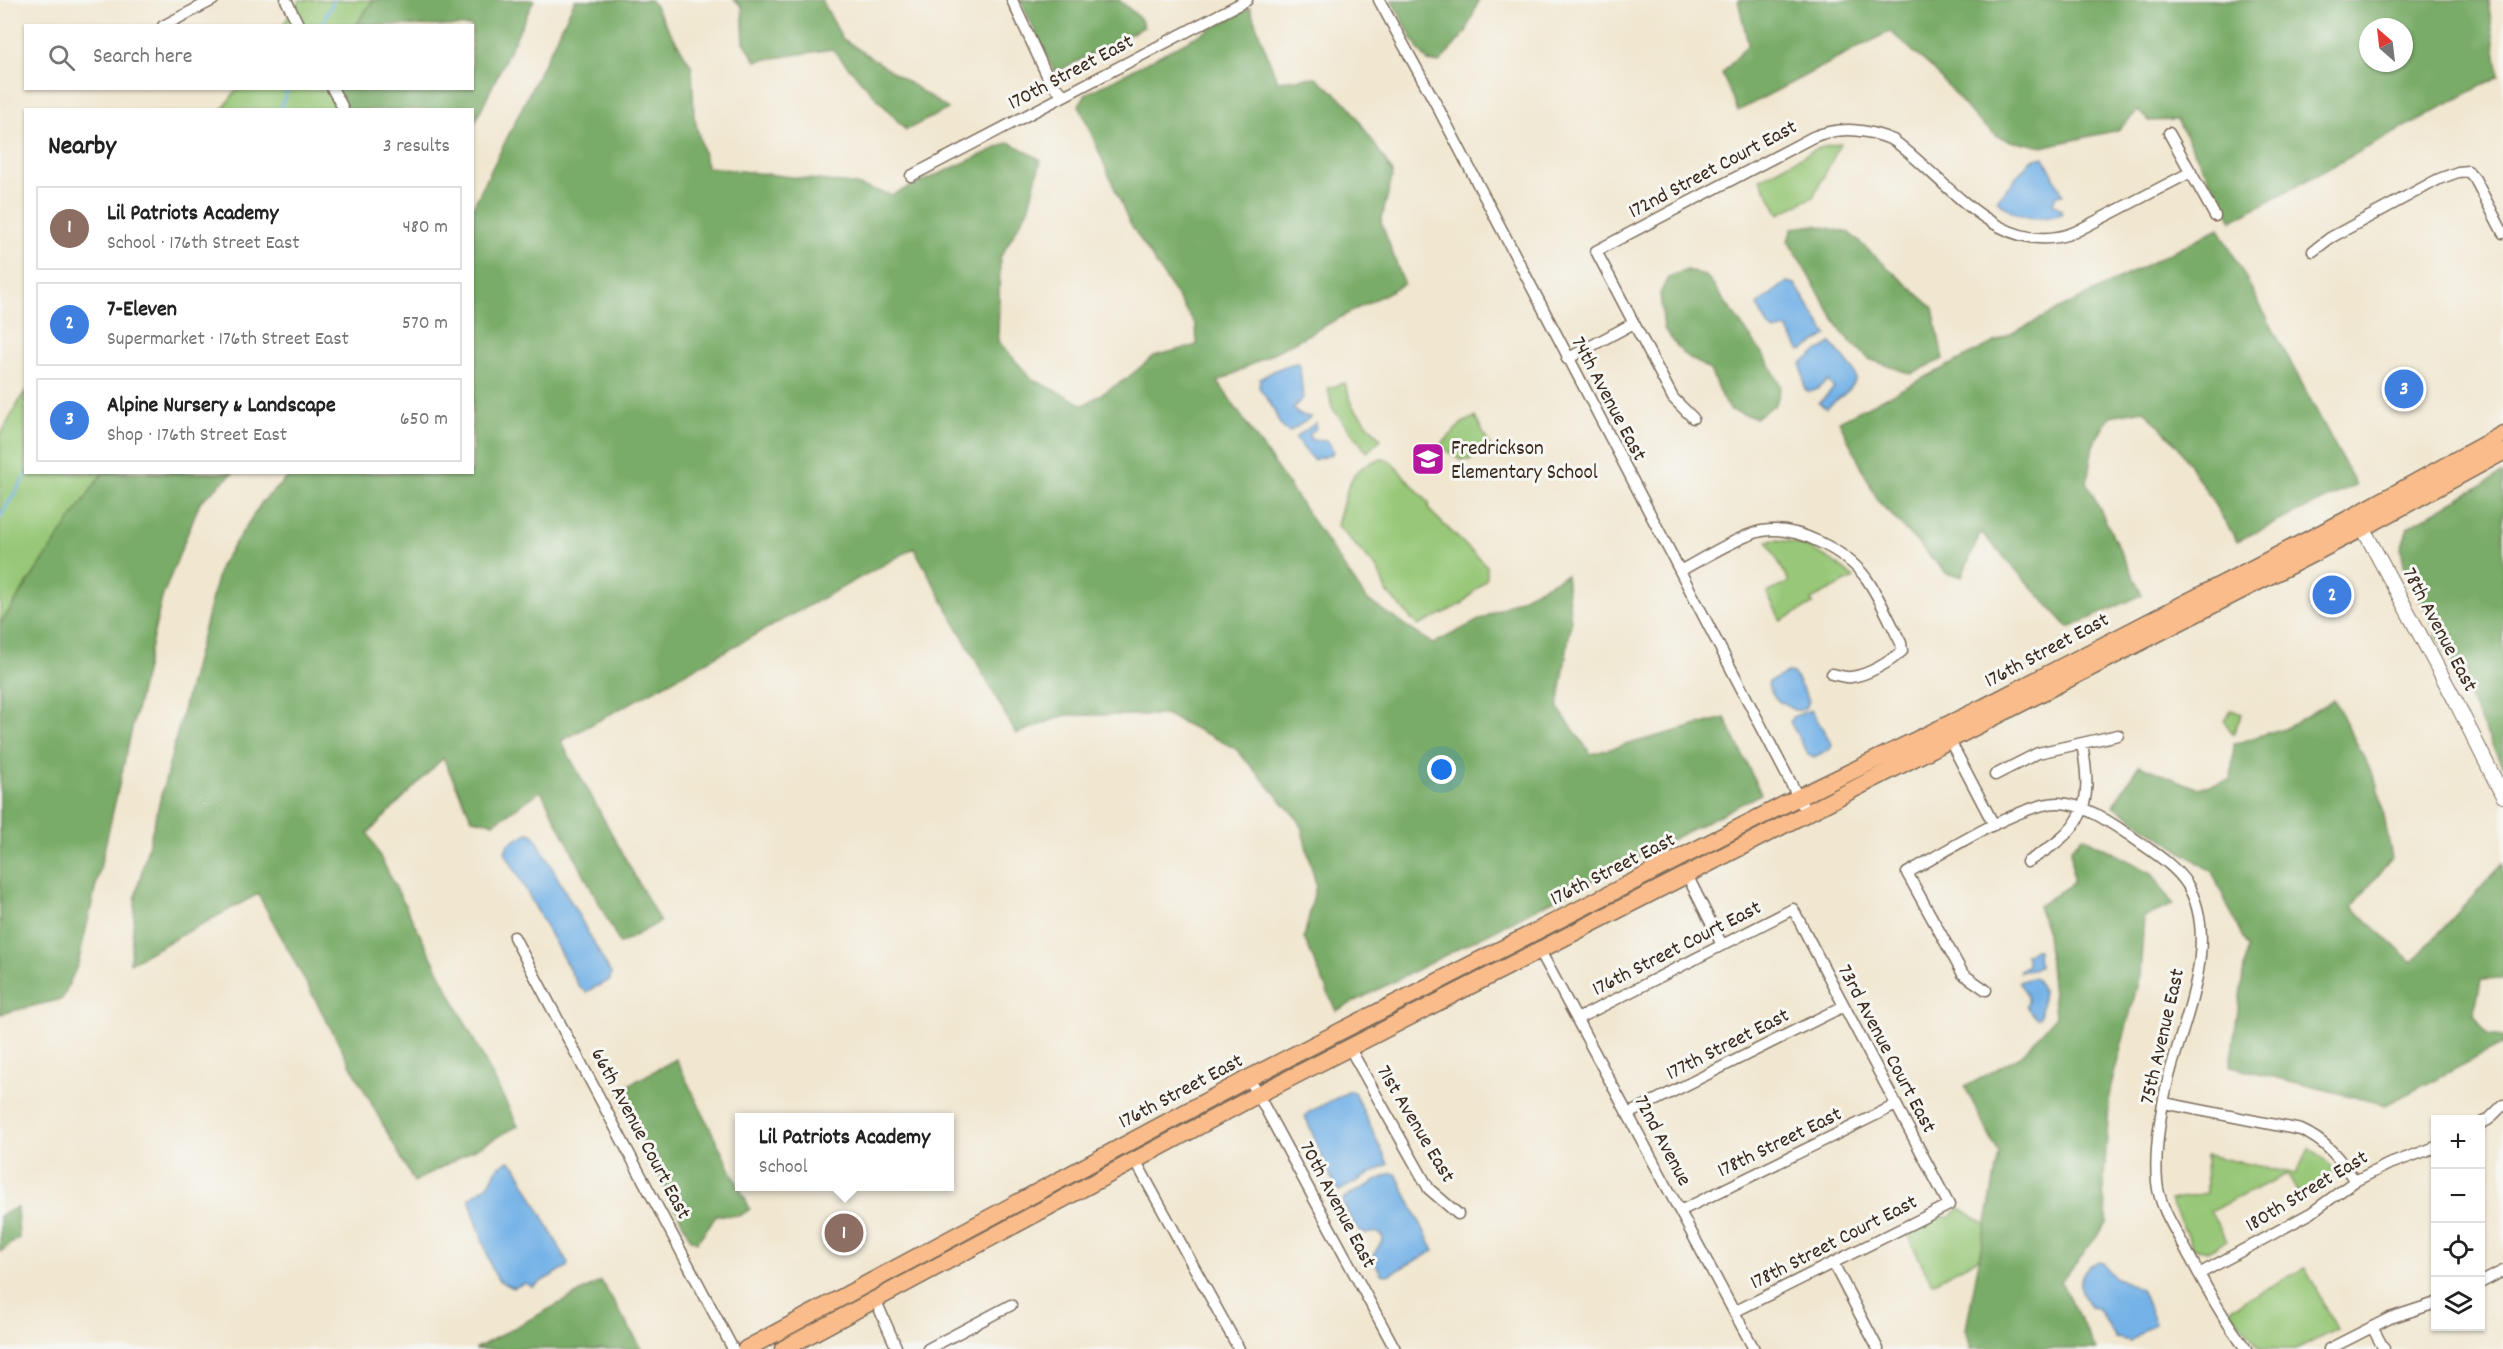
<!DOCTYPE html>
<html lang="en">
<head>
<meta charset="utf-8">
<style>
  body { margin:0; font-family:Dekko,sans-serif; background:#f6f6f6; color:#222 }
  .controls { position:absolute; right:18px; bottom:18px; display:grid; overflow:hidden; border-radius:0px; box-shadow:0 2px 4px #0004 }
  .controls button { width:54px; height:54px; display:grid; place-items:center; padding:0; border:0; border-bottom:2px solid #e0e0e0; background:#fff; color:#222; font:30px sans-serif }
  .compass { position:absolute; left:2359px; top:18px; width:54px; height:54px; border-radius:50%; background:#fff; box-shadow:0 2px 4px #0004; rotate:332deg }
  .you { position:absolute; left:1442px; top:770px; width:21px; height:21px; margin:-15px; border:4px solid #fff; border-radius:50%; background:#1a73e8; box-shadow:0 0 0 9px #1a73e833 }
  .badge { display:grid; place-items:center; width:39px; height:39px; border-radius:50%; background:#db2777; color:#fff; font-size:20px; font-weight:700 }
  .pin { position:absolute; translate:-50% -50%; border:3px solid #fff; box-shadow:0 2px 6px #0006 }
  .popup { position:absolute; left:735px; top:1113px; width:219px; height:78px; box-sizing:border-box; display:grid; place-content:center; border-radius:0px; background:#fff; filter:drop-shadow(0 2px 4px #0005); font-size:20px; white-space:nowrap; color:#767676 }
  .popup b { font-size:22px; color:#222 }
  .popup::after { content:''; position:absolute; left:50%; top:100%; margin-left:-12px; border:12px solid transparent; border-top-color:#fff }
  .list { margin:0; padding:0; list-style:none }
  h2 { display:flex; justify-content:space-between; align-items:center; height:78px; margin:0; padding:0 24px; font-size:26px }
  h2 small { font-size:20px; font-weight:400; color:#767676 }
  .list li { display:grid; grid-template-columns:39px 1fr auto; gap:18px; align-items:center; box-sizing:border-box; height:84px; margin:0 12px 12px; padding:0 12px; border:2px solid #e0e0e0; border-radius:0px }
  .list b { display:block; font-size:22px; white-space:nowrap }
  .list p { margin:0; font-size:20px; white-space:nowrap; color:#767676 }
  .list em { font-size:20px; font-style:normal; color:#767676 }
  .icon { flex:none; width:33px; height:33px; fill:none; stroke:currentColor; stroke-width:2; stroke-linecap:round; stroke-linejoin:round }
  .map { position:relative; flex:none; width:2503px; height:1349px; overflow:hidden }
  .search { position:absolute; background:#fff; box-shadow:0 2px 4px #0004; left:24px; top:24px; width:450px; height:66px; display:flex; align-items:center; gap:15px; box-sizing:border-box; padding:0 21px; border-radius:0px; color:#767676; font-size:22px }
  .panel { position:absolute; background:#fff; box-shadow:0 2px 4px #0004; left:24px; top:108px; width:450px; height:366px; border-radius:0px }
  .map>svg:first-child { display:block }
</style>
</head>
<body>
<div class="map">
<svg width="2503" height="1349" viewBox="0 0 2503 1349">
  <rect width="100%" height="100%" fill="#f6f6f2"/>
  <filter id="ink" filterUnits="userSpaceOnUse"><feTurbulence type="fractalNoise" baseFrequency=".0167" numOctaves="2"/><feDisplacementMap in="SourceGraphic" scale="12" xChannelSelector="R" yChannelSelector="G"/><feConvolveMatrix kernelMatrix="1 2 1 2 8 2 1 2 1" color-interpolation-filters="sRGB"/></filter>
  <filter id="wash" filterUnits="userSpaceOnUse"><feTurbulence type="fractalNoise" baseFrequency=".008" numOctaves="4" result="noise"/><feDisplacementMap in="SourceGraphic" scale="24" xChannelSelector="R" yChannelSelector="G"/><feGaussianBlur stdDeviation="1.35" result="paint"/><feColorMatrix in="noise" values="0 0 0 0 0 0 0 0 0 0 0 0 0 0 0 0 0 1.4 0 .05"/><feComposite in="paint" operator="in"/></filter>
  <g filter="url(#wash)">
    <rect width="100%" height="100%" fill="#f1e7d0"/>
    <path fill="#97c777" stroke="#69784a" stroke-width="1.5" d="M 300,0 L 373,0 L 356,25 L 282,26 Z
      M 237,89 L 336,89 L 336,109 L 222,110 Z
      M 1841,143 L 1813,197 L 1779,214 L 1760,179 L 1816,149 Z
      M 1345,383 L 1353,407 L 1381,439 L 1367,452 L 1332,408 L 1328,388 Z
      M 25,391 L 26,472 L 103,473 L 0,624 L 0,436 Z
      M 1475,417 L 1491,448 L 1470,460 L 1460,460 L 1440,446 L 1462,423 Z
      M 1382,459 L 1389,460 L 1430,504 L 1428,507 L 1431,512 L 1487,566 L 1487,578 L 1462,604 L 1418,626 L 1386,591 L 1378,570 L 1337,525 C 1347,494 1345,467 1382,459 Z
      M 1778,540 C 1806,543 1833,559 1854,578 L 1811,600 L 1813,604 L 1781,621 L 1767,593 L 1789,582 L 1767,541 Z
      M 2231,710 L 2242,714 L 2233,734 L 2224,721 Z
      M 2310,1147 L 2333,1169 L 2328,1184 L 2302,1200 L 2287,1174 L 2210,1211 L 2227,1241 L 2207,1251 L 2193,1248 L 2170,1200 L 2207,1193 L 2206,1155 L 2296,1174 Z
      M 1960,1208 L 1986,1225 L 1979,1258 L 1932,1283 L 1906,1233 L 1937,1217 L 1949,1217 Z
      M 2305,1268 L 2337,1329 L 2298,1349 L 2261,1349 L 2229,1309 Z"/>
    <path fill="#79ac68" stroke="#5a6b43" stroke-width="1.5" fill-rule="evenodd" d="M 373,0 L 534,0 L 473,126 L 472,110 L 336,110 L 336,89 L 472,88 L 472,26 L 356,25 Z
      M 575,0 L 651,0 L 692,67 L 694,116 L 707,167 L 852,184 L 892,195 L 1010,142 L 1041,160 L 1028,209 L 1000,258 L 998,341 L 1032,379 L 1084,405 L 1126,379 L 1154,356 L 1197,345 L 1196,326 L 1129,222 L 1079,105 L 1086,94 L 1250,8 L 1277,81 L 1316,77 L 1349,105 L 1393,173 L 1381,222 L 1404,284 L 1218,382 L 1366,599 L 1433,644 L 1566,575 L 1571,623 L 1558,708 L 1591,754 L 1725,718 L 1761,794 L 1336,1011 L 1304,938 L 1316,885 L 1300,822 L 1235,748 L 1167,715 L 1066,715 L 1016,734 L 914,548 L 561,741 L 660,922 L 620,944 L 541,791 L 494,823 L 472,819 L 443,758 L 368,833 L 518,1126 L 414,1182 L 258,894 L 130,963 L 136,894 L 220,566 L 262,502 L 292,473 L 472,472 L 473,207 Z
      M 734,0 L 822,0 L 842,38 L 948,109 L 906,130 L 832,49 L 756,61 L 744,42 L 742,7 Z
      M 1020,0 L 1119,0 L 1140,18 L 1144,27 L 1055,73 Z
      M 1392,0 L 1479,0 L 1466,32 L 1439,63 L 1428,61 L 1418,49 Z
      M 1738,0 L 2488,0 L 2499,76 L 2232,221 L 2177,120 L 2149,121 L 2138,111 L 2118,130 L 2046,146 L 2014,142 L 1997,136 L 1977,120 L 1933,69 L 1890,31 L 1738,111 L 1722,74 L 1748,44 ZM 2368,27 L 2404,27 L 2404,63 L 2368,63 Z
      M 1815,225 L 1849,233 L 1933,308 L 1943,359 L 1911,374 L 1869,359 L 1843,334 L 1788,241 L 1792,228 Z
      M 2219,228 L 2356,485 L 2237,541 L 2178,446 L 2144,410 L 2110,416 L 2093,445 L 2087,483 L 2142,595 L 2069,628 L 1981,532 L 1962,576 L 1947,574 L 1878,501 L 1839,421 Z
      M 1687,270 L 1707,277 L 1769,363 L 1781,386 L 1776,404 L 1755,418 L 1731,410 L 1722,398 L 1710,370 L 1683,354 L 1664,329 L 1660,294 L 1668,277 Z
      M 103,472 L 233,473 L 200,502 L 162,598 L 78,964 L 62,999 L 0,1014 L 0,624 Z
      M 2503,473 L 2503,767 L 2405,569 L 2401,549 L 2408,527 Z
      M 2334,699 L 2378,785 L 2392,858 L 2352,907 L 2412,962 L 2503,864 L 2503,979 L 2481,980 L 2474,1014 L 2487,1035 L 2503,1037 L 2503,1044 L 2386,1105 L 2230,1066 L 2247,947 L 2212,872 L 2113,805 L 2139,765 L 2197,788 L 2231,780 L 2234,744 L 2290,726 Z
      M 2083,837 L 2152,873 L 2173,905 L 2144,917 L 2140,975 L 2110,1090 L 2103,1193 L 2108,1222 L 2061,1282 L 2096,1349 L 1971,1349 L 1966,1329 L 1999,1154 L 1965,1087 L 2023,1054 L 2055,1017 L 2047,933 L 2038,906 L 2073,883 L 2071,848 Z
      M 676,1059 L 750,1209 L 740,1216 L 717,1215 L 697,1242 L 690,1238 L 622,1100 L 620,1090 Z
      M 17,1207 L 19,1238 L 0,1252 L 0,1216 Z
      M 601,1281 L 642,1349 L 475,1349 Z"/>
    <path fill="#74b2e7" stroke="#586e82" stroke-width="1.5" d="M 2044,157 L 2063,195 L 2056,195 L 2053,203 L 2061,210 L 2062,214 C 2036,222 2017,219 1997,200 L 2031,160 Z
      M 1787,282 L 1795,284 L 1827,335 L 1802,351 L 1799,350 L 1787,328 L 1774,331 L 1768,326 L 1757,305 Z
      M 1831,343 C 1863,380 1866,378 1826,408 L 1819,403 L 1834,388 L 1828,381 L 1816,390 L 1809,392 L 1805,389 L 1801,363 Z
      M 1297,363 L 1300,368 L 1303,398 L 1293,408 L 1298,414 L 1311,417 L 1289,432 C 1278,426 1278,418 1273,408 C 1269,401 1263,394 1259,387 L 1260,379 C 1272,371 1283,365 1297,363 Z
      M 1316,423 L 1316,428 L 1310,434 L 1311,440 L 1328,441 L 1333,451 L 1331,455 L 1313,460 L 1295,438 Z
      M 1787,673 L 1794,674 L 1809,701 L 1804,709 C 1793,712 1793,710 1785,703 C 1775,703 1772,693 1768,685 L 1769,682 Z
      M 1811,710 L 1832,744 L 1830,749 L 1814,757 L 1808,754 L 1790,722 L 1792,717 Z
      M 528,833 L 534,835 L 611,974 L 610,980 L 586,992 L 579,987 L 505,852 L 508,844 Z
      M 2034,950 L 2038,950 L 2039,967 L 2019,972 L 2027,965 L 2027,957 L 2025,955 Z
      M 2035,977 C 2045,987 2043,1004 2040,1017 L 2037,1018 L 2026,1007 C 2032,996 2024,991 2018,982 Z
      M 1350,1091 L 1354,1092 L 1388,1164 L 1339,1191 L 1333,1182 L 1305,1116 L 1309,1112 Z
      M 509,1161 L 515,1165 L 568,1263 L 567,1267 L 532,1287 L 525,1283 L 513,1288 L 498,1280 L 492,1269 L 469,1199 L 489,1184 L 498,1167 Z
      M 1391,1173 L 1396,1174 L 1434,1251 L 1388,1275 L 1381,1274 C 1372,1256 1371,1256 1383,1240 L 1382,1235 C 1376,1231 1374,1233 1367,1233 C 1354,1232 1349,1214 1343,1203 L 1344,1198 Z
      M 2098,1262 L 2103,1263 L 2114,1277 L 2141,1289 L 2155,1323 L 2130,1341 L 2116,1338 L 2100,1311 L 2098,1308 L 2090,1307 C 2077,1291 2076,1269 2098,1262 Z"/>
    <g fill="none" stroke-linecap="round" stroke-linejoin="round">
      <path stroke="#74b2e7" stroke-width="3" d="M 321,26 L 334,0
        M 280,110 L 288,88
        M 0,517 L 28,472"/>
    </g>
  </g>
  <g filter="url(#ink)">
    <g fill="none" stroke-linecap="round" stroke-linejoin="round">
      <defs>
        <path id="minor" d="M 286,0 L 299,26
          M 1012,0 L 1051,84 L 1065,95
          M 1379,0 L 1435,102 L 1807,814
          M 163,26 L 213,0
          M 332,88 L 343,108
          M 2169,133 L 2215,216
          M 911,176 L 1247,0
          M 2313,251 L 2330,238 L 2439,179 L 2458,172 L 2468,171 L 2475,179 L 2503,233
          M 1567,359 L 1634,323
          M 1693,418 L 1673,398 L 1596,251 L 1813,137 C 1841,126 1866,129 1893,140 C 1947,179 2001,262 2075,232 L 2191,172
          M 1680,571 C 1700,560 1743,534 1762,531 C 1797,525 1846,551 1866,578 C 1880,598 1890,622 1901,643 L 1902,651 C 1890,662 1868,675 1851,677 C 1845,678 1838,675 1832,674
          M 1950,741 L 1994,825
          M 1995,775 L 2038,753 L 2118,735
          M 2027,862 C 2083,829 2094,809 2082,744
          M 1687,875 L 1722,945
          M 514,937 L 733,1349
          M 1539,949 L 1754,1349
          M 1986,990 L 1963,974 L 1907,873 C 1941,854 2023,802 2059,803 C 2085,804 2111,823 2132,837 C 2151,851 2174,864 2187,884 C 2220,938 2186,1015 2171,1069 C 2162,1101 2154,1149 2157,1182 C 2159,1205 2174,1228 2185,1248 C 2204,1283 2222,1318 2246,1349
          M 1577,1019 L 1793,909 L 1949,1205 L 1734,1312
          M 1349,1047 L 1429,1189 L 1458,1214
          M 1249,1078 L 1395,1349
          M 2164,1103 L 2301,1130 C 2326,1141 2340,1159 2355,1181
          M 1628,1114 L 1844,1006
          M 2480,1124 L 2488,1120 L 2503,1105
          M 1135,1160 L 1239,1349
          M 1680,1211 L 1896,1105
          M 1833,1263 L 1878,1349
          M 2199,1274 L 2311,1213 L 2355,1181 L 2387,1165 L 2436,1147
          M 2480,1283 L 2503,1271
          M 875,1299 L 897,1349
          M 2372,1327 L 2384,1349
          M 928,1349 L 1011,1305
          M 2329,1349 L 2390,1318 L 2436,1303"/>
        <path id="tertiary" d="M 2358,519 L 2456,702 L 2503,796"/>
        <path id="primary" d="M 746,1349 L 1249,1078 L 1799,797 L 1984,707 L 2356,515 L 2503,434
          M 783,1349 L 1257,1095 L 2363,528 L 2503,452"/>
      </defs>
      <use href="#minor" stroke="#7b6c5c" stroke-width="13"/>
      <use href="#tertiary" stroke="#7b6c5c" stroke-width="16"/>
      <use href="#primary" stroke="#7b6c5c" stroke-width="19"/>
      <use href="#minor" stroke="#fff" stroke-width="10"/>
      <use href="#tertiary" stroke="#fff" stroke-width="14"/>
      <use href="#primary" stroke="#f9bc8a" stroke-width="16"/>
    </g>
  </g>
  <defs>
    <symbol id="school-square" viewBox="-11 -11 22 22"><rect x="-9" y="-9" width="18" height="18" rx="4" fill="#b5179e" stroke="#f6f6f2"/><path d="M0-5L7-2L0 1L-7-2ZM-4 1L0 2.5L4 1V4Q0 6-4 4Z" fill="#fff"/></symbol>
  </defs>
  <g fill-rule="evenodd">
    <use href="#school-square" x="1409" y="440" width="38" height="38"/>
  </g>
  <g text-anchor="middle" stroke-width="6" stroke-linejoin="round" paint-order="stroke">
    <g font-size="21" fill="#3b2a1e" stroke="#f6f6f2">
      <text transform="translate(1070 71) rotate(-28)" y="7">170th Street East</text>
      <text transform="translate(1712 168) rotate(-28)" y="7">172nd Street Court East</text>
      <text transform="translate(1610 398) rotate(62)" y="7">74th Avenue East</text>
      <text transform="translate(2441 629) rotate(62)" y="7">78th Avenue East</text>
      <text transform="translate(2046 649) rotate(-28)" y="7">176th Street East</text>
      <text transform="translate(1612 868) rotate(-27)" y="7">176th Street East</text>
      <text transform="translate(1676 947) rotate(-27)" y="7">176th Street Court East</text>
      <text transform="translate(2161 1036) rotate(-77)" y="7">75th Avenue East</text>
      <text transform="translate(1727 1043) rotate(-27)" y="7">177th Street East</text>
      <text transform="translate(1888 1048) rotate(62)" y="7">73rd Avenue Court East</text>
      <text transform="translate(1180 1090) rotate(-28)" y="7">176th Street East</text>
      <text transform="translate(1417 1123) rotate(59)" y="7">71st Avenue East</text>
      <text transform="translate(642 1133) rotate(62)" y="7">66th Avenue Court East</text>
      <text transform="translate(1664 1140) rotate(62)" y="7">72nd Avenue</text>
      <text transform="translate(1779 1141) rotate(-26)" y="7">178th Street East</text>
      <text transform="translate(2306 1190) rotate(-31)" y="7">180th Street East</text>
      <text transform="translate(1339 1204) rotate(62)" y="7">70th Avenue East</text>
      <text transform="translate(1833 1241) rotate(-27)" y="7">178th Street Court East</text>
    </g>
    <g font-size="21" fill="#3b2a1e" stroke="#f6f6f2" text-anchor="start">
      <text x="1451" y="454">Fredrickson<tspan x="1451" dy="24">Elementary School</tspan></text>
    </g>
  </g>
</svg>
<div class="controls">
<button>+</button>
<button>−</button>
<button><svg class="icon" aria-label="locate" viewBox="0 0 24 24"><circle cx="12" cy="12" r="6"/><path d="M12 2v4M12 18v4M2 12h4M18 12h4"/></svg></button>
<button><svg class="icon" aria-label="layers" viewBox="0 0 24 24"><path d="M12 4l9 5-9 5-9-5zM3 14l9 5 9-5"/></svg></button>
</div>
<svg class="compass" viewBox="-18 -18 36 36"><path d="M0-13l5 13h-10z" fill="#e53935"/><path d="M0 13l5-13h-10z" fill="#767676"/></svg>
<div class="you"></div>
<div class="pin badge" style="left:844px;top:1233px;background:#8d6e63">1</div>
<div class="popup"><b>Lil Patriots Academy</b>School</div>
<div class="pin badge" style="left:2332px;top:595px;background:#3f7fe0">2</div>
<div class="pin badge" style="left:2404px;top:389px;background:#3f7fe0">3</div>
<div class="search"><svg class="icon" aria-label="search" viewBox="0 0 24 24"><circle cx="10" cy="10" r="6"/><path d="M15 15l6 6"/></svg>Search here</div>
<section class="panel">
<h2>Nearby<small>3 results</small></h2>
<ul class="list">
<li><span class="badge" style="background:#8d6e63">1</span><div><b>Lil Patriots Academy</b><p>School · 176th Street East</p></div><em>480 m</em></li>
<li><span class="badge" style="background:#3f7fe0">2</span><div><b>7-Eleven</b><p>Supermarket · 176th Street East</p></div><em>570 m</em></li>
<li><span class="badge" style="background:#3f7fe0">3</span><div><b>Alpine Nursery &amp; Landscape</b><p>Shop · 176th Street East</p></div><em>650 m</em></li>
</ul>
</section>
</div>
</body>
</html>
